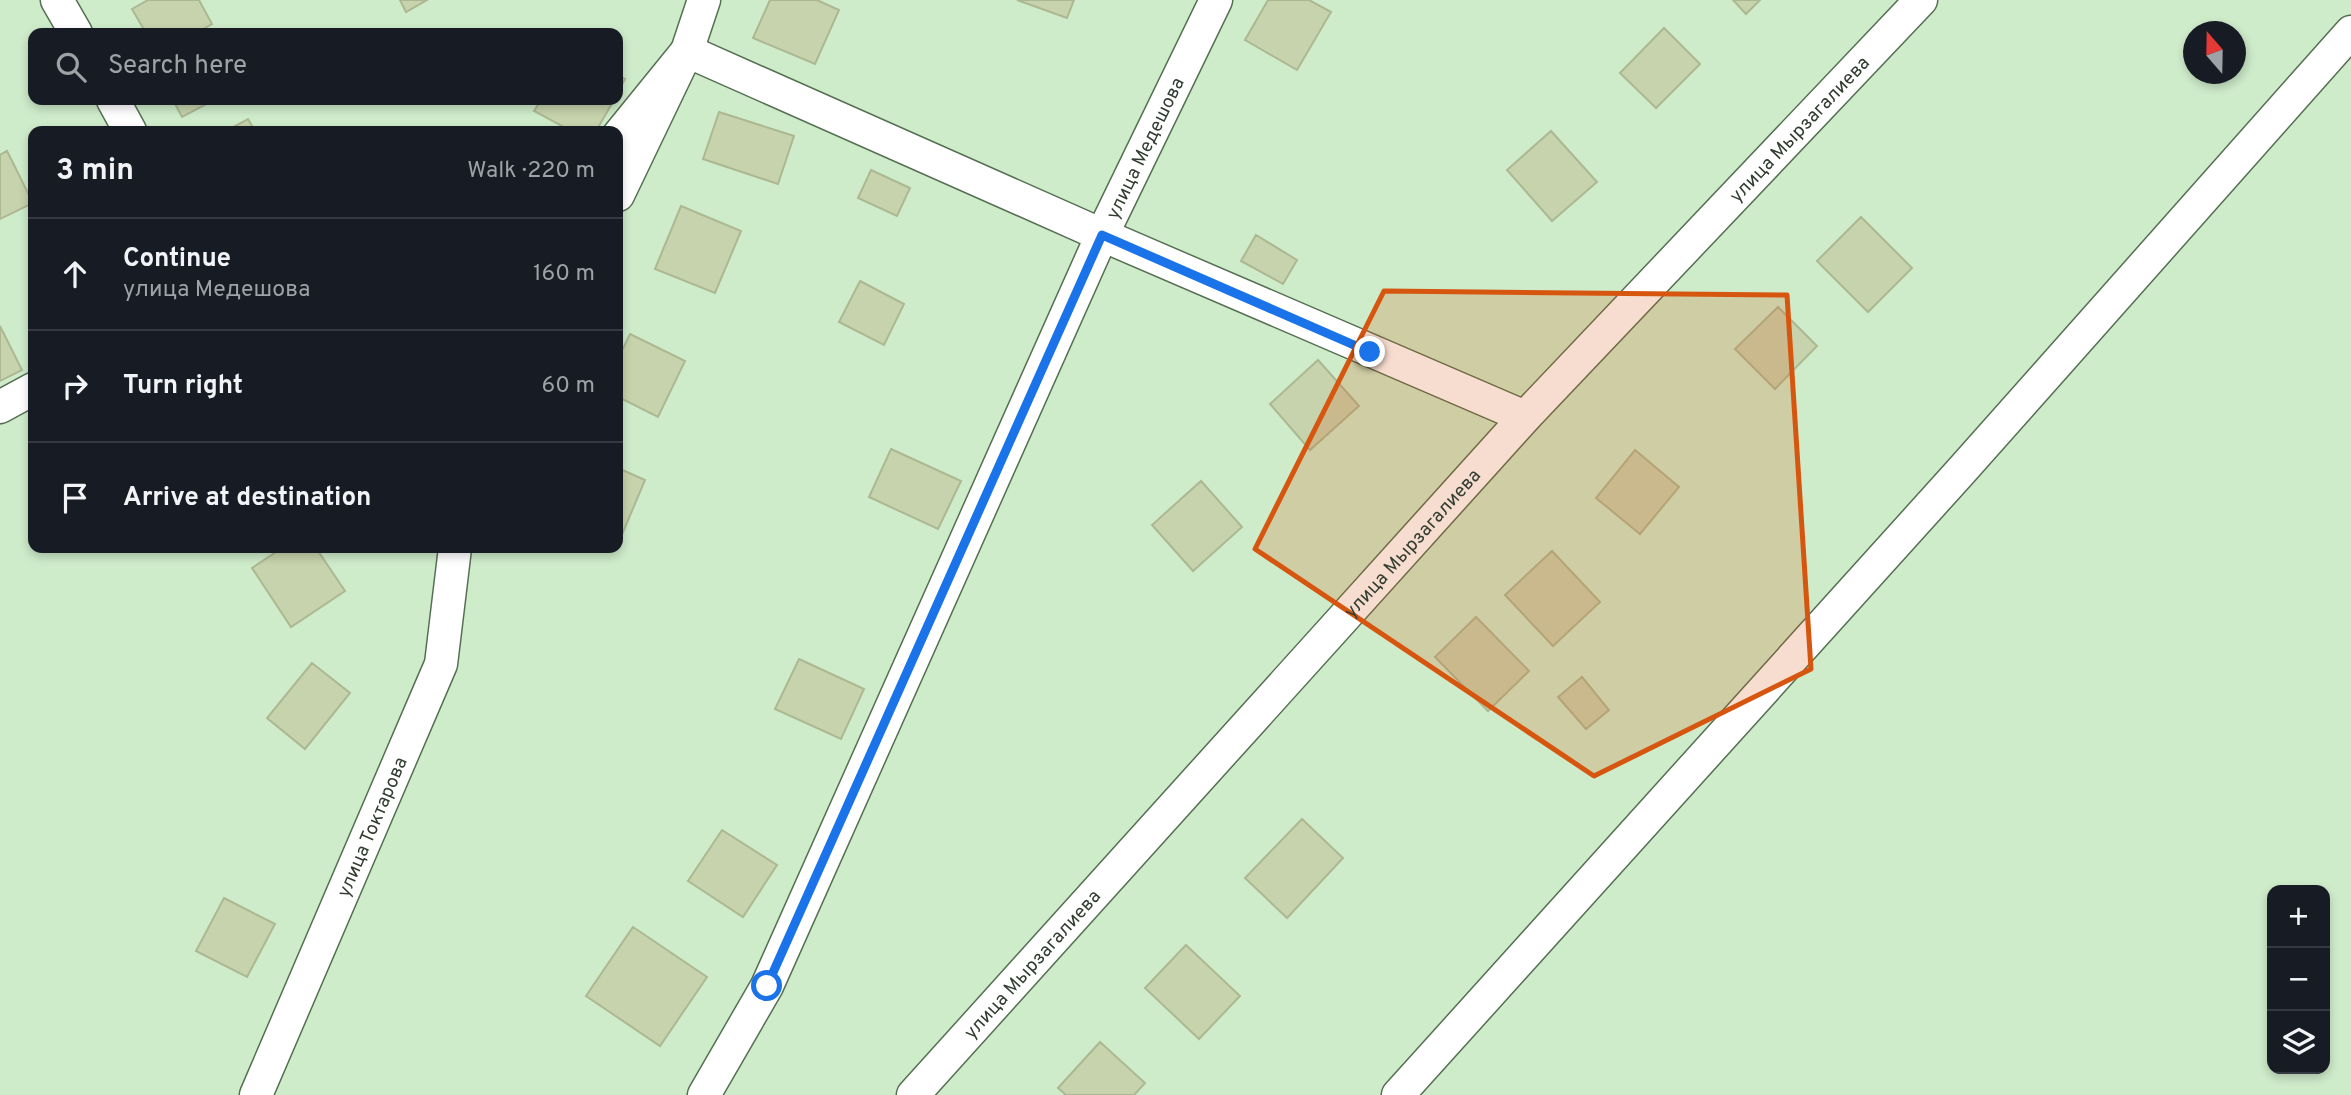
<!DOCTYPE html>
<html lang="en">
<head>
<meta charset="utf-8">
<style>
  body { margin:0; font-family:Overpass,sans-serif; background:#242831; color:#f1f3f6 }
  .controls { position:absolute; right:21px; bottom:21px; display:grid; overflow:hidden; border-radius:14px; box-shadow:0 4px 10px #0003 }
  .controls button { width:63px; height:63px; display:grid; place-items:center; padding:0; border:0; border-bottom:2px solid #363941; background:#171b24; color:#f1f3f6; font:35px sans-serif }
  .compass { position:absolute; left:2183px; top:21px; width:63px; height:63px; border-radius:50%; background:#171b24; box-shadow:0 4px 10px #0003; rotate:340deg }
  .stop { position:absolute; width:21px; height:21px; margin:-16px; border:5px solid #1a73e8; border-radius:50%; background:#fff }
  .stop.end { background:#1a73e8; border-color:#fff; box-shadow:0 2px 7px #0008 }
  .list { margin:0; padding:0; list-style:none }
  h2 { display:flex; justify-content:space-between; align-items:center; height:91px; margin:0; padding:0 28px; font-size:30px }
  h2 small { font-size:23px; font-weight:400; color:#9ea1a6 }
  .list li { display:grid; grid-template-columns:46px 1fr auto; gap:21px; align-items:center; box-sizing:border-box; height:112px; padding:0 28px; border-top:2px solid #363941 }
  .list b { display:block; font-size:26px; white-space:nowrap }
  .list p { margin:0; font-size:23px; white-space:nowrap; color:#9ea1a6 }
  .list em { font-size:23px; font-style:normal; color:#9ea1a6 }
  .icon { flex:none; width:38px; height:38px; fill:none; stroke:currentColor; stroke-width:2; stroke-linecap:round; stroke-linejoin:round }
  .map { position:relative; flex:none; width:2351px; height:1095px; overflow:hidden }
  .search { position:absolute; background:#171b24; box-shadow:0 4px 10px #0003; left:28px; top:28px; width:595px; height:77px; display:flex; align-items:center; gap:18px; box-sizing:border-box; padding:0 24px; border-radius:14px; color:#9ea1a6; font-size:26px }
  .panel { position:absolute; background:#171b24; box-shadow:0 4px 10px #0003; left:28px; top:126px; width:595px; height:427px; border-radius:14px }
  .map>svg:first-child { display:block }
</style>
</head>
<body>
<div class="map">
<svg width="2351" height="1095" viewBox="0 0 2351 1095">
  <rect width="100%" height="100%" fill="#ceebca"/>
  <path fill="#c6d3ac" stroke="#acb892" stroke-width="2" d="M 148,0 L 199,0 L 212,24 L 196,33 L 146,33 L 132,9 Z
    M 400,0 L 427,0 L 406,12 Z
    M 770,0 L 817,0 L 839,10 L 815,64 L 753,38 Z
    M 1017,0 L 1074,0 L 1067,18 Z
    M 1268,0 L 1309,0 L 1331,12 L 1297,70 L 1245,40 Z
    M 1733,0 L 1760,0 L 1746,14 Z
    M 1664,28 L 1700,64 L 1656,108 L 1620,73 Z
    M 618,75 L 625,79 L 618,92 Z
    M 173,100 L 214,100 L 182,117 Z
    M 541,100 L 614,100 L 596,131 L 571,131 L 534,111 Z
    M 719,112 L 794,136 L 778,184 L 703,159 Z
    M 248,119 L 255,131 L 226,131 Z
    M 1551,131 L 1597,182 L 1552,221 L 1507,170 Z
    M 7,151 L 33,203 L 0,219 L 0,155 Z
    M 871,170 L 910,188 L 897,216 L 858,198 Z
    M 681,206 L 741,231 L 715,293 L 655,269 Z
    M 1861,217 L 1912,268 L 1868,312 L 1817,261 Z
    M 1256,235 L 1297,260 L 1283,284 L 1241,261 Z
    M 860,281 L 904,304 L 884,345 L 839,322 Z
    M 1778,307 L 1817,346 L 1775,389 L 1735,349 Z
    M 0,326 L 22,370 L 0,381 Z
    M 630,334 L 685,361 L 658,417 L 618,397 L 618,359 Z
    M 1318,360 L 1359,406 L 1310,450 L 1270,404 Z
    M 891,449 L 961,481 L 938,529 L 869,497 Z
    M 1635,450 L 1679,487 L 1640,534 L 1596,498 Z
    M 618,468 L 645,480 L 618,544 Z
    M 1201,481 L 1242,527 L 1193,571 L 1152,525 Z
    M 282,548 L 316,548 L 345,591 L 291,627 L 252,568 Z
    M 1552,551 L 1600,602 L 1553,646 L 1505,595 Z
    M 1476,617 L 1529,671 L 1488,711 L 1435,657 Z
    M 799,659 L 864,689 L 841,739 L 775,709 Z
    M 312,663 L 350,693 L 305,749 L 267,718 Z
    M 1582,677 L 1609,710 L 1586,729 L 1558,697 Z
    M 1302,819 L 1343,858 L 1287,918 L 1245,878 Z
    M 722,830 L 777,865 L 743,917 L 688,881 Z
    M 224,898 L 275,924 L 247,977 L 196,951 Z
    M 633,927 L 707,977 L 660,1046 L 586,996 Z
    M 1186,945 L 1240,996 L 1199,1039 L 1145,988 Z
    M 1100,1042 L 1145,1083 L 1134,1095 L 1066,1095 L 1058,1088 Z"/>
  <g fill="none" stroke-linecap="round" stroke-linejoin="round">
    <defs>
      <g id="street">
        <path d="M 57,0 L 76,33"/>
        <path d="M 113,100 L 130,131"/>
        <path d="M 618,136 L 687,51 L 1102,235 L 1525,417"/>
        <path d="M 618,195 L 687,51 L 704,0"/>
        <path d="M 0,407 L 33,389"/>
        <path id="s1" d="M 256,1095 L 441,664 L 455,548"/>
        <path id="s2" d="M 704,1095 L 767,986 L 1102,235 L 1216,0"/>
        <path id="s3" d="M 913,1095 L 1525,417 L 1921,0"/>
        <path d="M 1398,1095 L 1963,469 L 2351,32"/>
      </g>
    </defs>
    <use href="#street" stroke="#556f52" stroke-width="35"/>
    <use href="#street" stroke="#fff" stroke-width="32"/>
  </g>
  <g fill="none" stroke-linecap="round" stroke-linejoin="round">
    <path stroke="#1a73e8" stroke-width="9" d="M 767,986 L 1102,235 L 1370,352"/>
  </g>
  <path fill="#d65610" fill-opacity="0.2" stroke="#d65610" stroke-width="5" stroke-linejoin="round" d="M 1384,291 L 1787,295 L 1811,669 L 1594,776 L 1255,549 Z"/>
  <g text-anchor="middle" stroke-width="5" stroke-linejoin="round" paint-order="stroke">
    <g font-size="19" fill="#323e31" stroke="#ceebca">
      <text dy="7" stroke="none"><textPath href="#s3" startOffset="1311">улица Мырзагалиева</textPath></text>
      <text dy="7" stroke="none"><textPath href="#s2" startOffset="1045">улица Медешова</textPath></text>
      <text dy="7" stroke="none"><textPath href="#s3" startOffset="744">улица Мырзагалиева</textPath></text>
      <text dy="7" stroke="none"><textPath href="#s1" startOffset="292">улица Токтарова</textPath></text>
      <text dy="7" stroke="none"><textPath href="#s3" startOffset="177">улица Мырзагалиева</textPath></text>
    </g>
  </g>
</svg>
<div class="controls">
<button>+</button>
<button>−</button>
<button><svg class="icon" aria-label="layers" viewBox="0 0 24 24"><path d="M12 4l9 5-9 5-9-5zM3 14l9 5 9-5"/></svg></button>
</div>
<svg class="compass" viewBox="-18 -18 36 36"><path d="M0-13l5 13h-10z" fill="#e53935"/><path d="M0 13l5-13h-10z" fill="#9ea1a6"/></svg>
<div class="stop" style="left:767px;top:986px"></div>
<div class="stop end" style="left:1370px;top:352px"></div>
<div class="search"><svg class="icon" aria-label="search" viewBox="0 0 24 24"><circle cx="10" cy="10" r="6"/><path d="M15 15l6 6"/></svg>Search here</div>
<section class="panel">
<h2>3 min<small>Walk · 220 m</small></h2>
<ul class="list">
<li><svg class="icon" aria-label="ahead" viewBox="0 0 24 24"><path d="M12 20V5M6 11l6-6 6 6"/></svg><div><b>Continue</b><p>улица Медешова</p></div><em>160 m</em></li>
<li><svg class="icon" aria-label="right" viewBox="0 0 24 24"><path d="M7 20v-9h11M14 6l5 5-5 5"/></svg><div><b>Turn right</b></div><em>60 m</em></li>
<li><svg class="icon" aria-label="arrive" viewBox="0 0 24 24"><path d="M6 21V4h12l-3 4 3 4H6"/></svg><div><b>Arrive at destination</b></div></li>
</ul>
</section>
</div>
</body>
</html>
